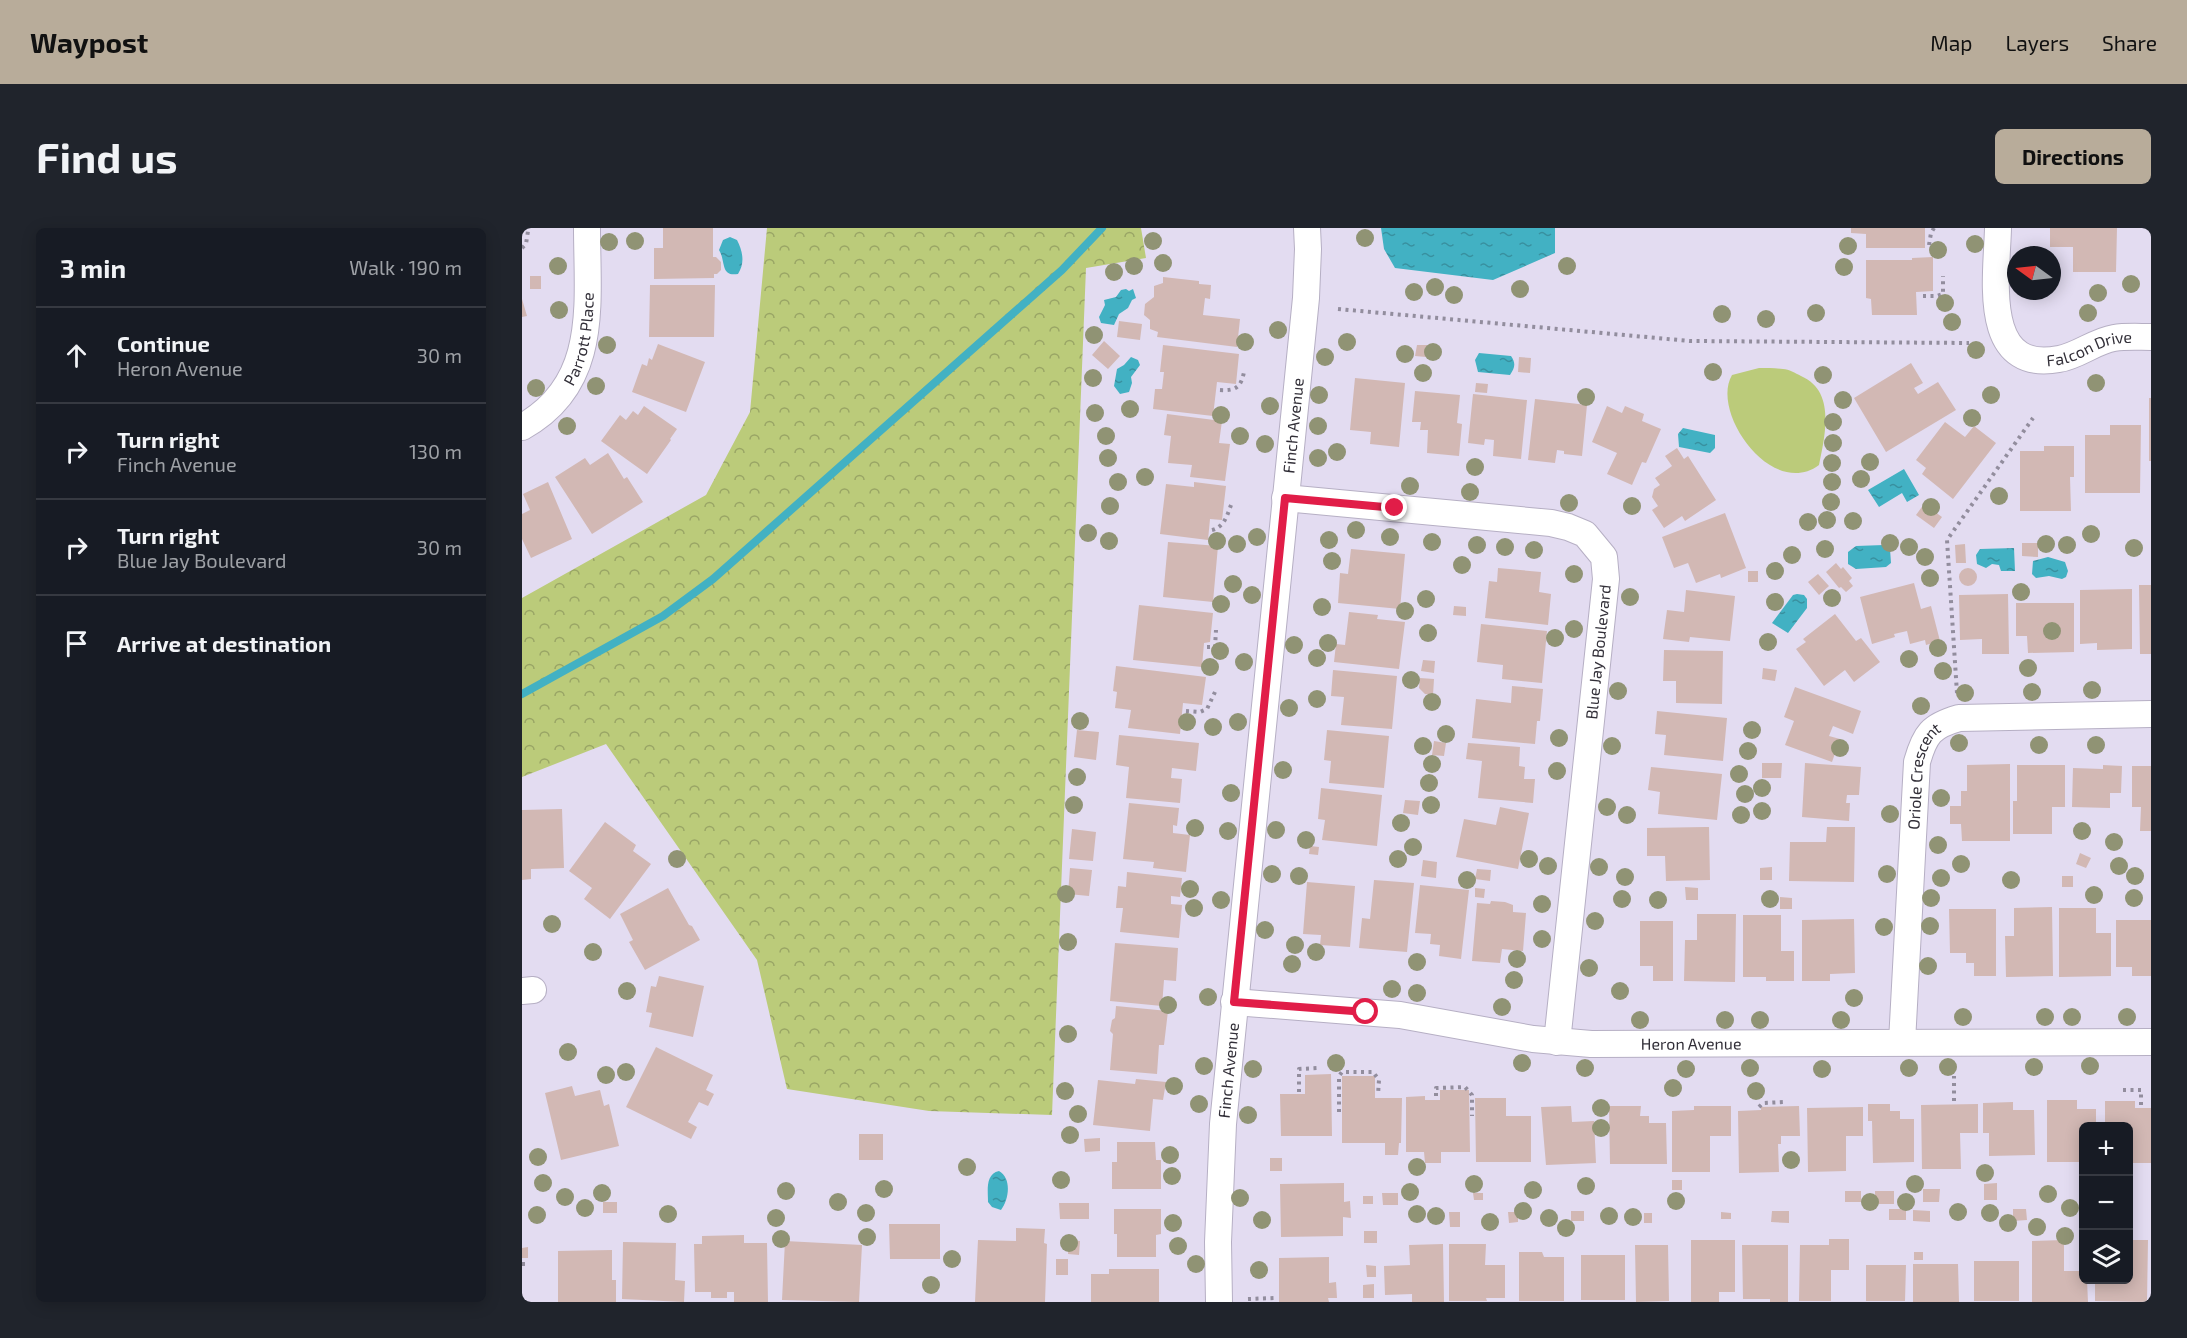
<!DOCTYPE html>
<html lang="en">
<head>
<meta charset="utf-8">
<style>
  body { margin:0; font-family:"Exo 2",sans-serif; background:#20242c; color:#f1f3f6 }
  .controls { position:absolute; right:18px; bottom:18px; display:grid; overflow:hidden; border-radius:9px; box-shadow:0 3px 15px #0003 }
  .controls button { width:54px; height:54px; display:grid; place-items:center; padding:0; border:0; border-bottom:2px solid #363941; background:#171b24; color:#f1f3f6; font:30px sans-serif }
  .compass { position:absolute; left:1485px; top:18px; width:54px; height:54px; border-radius:50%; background:#171b24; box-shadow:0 3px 15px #0003; rotate:285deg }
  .stop { position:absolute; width:18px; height:18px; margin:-14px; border:4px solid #e11d48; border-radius:50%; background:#fff }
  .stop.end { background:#e11d48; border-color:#fff; box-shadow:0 2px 6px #0008 }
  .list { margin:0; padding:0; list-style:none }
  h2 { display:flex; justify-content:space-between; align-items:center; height:78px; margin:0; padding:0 24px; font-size:26px }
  h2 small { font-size:20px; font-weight:400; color:#9ea1a6 }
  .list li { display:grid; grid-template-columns:39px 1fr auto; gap:18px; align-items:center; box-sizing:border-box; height:96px; padding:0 24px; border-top:2px solid #363941 }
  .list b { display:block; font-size:22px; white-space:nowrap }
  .list p { margin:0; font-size:20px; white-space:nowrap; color:#9ea1a6 }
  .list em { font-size:20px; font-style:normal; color:#9ea1a6 }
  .icon { flex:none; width:33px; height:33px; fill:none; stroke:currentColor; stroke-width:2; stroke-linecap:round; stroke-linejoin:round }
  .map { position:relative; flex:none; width:1629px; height:1074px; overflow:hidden; border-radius:9px }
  header { display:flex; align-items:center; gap:36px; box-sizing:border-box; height:84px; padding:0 30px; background:#b8ac9a; color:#111 }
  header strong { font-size:28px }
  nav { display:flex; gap:33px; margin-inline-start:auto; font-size:21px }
  .intro { display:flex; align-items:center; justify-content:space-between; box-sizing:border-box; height:144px; padding:0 36px }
  h1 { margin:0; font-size:42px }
  .button { padding:15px 27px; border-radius:9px; background:#b8ac9a; color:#111; font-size:21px; font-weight:700 }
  main { display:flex; gap:36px; padding:0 36px }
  aside { flex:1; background:#171b24; border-radius:9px; box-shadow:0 3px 15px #0003 }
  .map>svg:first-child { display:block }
</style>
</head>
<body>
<header>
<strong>Waypost</strong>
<nav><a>Map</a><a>Layers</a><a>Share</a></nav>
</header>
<div class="intro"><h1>Find us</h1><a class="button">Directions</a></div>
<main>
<aside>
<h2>3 min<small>Walk · 190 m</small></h2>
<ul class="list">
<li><svg class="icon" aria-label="ahead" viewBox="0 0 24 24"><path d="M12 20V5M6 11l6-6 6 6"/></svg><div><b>Continue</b><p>Heron Avenue</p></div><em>30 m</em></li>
<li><svg class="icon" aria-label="right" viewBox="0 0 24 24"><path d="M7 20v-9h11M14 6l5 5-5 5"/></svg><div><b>Turn right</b><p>Finch Avenue</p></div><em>130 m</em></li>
<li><svg class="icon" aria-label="right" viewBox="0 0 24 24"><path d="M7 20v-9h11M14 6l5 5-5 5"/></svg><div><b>Turn right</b><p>Blue Jay Boulevard</p></div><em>30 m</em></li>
<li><svg class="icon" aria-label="arrive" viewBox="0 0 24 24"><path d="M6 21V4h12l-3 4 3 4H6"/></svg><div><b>Arrive at destination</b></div></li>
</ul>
</aside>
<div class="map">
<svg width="1629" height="1074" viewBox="0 0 1629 1074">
  <defs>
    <pattern id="forest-crowns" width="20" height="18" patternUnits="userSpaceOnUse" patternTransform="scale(1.5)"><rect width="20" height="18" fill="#bbcb7a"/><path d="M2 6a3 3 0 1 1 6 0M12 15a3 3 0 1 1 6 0" fill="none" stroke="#99a565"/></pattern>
    <pattern id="water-ripples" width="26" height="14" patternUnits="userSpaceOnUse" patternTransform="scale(1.5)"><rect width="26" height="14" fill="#42b1c3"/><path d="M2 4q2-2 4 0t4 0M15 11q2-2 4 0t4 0" fill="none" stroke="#38909f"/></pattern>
  </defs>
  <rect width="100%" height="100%" fill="#e3dcf1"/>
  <path fill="url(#forest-crowns)" d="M 245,0 L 619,0 L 624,30 L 564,40 L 530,887 L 407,883 L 265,861 L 235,732 L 84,516 L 0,549 L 0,370 L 184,267 L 228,184 Z"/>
  <path fill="#bbcb7a" d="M 1237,140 C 1245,140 1253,140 1261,141 C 1267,141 1273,145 1279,148 C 1314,163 1303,207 1297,237 C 1250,272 1188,184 1210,147 Z"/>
  <path fill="url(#water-ripples)" d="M 859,0 L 1033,0 L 1033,25 L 971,52 L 873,40 L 862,21 Z
    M 208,9 L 215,12 C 221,24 223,35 216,46 C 198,49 204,33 197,22 L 201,12 Z
    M 604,61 L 607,63 L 611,61 L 614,70 L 610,72 L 606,80 L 597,86 L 592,97 L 579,95 L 577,89 L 583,77 L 582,72 L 594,69 L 599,62 Z
    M 957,125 L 989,128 C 994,135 993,140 988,147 L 956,144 L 953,132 Z
    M 609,129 L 616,132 L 618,137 L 609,149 L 610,155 L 607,164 L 598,166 L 592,158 L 595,141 L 602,137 Z
    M 1161,200 L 1193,207 L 1193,220 L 1188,225 L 1157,219 L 1156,206 Z
    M 1382,241 L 1397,267 L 1385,274 L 1380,265 L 1357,279 L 1346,262 Z
    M 1362,317 L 1368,321 L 1369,335 L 1364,339 L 1334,341 L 1326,336 L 1326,324 L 1334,318 Z
    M 1492,320 L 1493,343 L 1479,343 L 1477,337 L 1470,336 L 1464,340 L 1455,336 L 1454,327 L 1458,321 Z
    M 1526,329 L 1543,334 L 1546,343 L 1544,349 L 1540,351 L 1527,348 L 1514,350 L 1510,346 L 1511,333 Z
    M 1275,366 L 1282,367 L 1285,371 L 1285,380 L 1266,405 L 1250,395 L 1271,367 Z
    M 477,943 C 490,950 487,972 479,982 L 470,979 L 466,974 C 466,963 463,946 477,943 Z"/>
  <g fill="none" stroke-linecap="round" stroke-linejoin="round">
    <path stroke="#42b1c3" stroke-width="8" d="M 0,466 L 141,388 L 191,351 L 540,42 L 580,0"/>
  </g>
  <path fill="#d2b8b4" d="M 141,0 L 191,0 L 191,29 L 194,29 L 199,34 L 199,42 L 195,46 L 192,46 L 192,50 L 132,51 L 132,20 L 141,20 Z
    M 1329,0 L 1403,0 L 1403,20 L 1344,20 L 1344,6 L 1329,5 Z
    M 1528,0 L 1595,0 L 1594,44 L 1551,44 L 1551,19 L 1528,19 Z
    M 1411,29 L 1411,63 L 1394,64 L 1395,87 L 1350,87 L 1349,71 L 1344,70 L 1344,32 L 1390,32 L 1390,30 Z
    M 8,48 L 19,48 L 19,61 L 8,61 Z
    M 641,49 L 677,53 L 677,56 L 689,57 L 688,71 L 683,70 L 681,87 L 718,91 L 715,119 L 635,109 L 636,104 L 628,101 L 628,92 L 622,87 L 623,76 L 632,69 L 632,58 L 641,55 Z
    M 128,57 L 193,57 L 192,109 L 127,109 Z
    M 0,71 L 5,88 L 0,89 Z
    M 597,93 L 620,96 L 618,112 L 595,109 Z
    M 582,113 L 598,128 L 586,141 L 570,127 Z
    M 136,116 L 183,134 L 164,184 L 110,164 L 120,136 L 125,138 L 127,130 L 130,132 Z
    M 641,117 L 717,126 L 714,156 L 695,154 L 691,188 L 631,181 L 633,161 L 640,161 L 642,144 L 638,144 Z
    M 895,117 L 905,117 L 904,129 L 893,128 Z
    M 997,129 L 1009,130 L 1008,145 L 996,144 Z
    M 1389,135 L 1401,155 L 1392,160 L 1396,166 L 1416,154 L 1434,182 L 1364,224 L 1332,170 Z
    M 833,150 L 883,155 L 877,219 L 848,216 L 849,204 L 828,202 Z
    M 954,155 L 966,156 L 965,165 L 953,164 Z
    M 893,163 L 938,167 L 935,195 L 940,196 L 937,228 L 905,225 L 906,202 L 898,202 L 899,194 L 890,194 Z
    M 951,166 L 1005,172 L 999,231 L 971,228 L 972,212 L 963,211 L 962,217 L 946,215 Z
    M 1627,170 L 1629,170 L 1629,233 L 1627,233 Z
    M 1013,171 L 1065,177 L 1060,228 L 1042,226 L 1042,223 L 1035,222 L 1033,235 L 1006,232 Z
    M 122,178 L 155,201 L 148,211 L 149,212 L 125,246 L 79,213 L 98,187 L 104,192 L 111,183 L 116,187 Z
    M 1085,178 L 1100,185 L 1103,178 L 1122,186 L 1120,193 L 1139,201 L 1124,235 L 1120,234 L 1110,257 L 1085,246 L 1095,225 L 1070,214 Z
    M 645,186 L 700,193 L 697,215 L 708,216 L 703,253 L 668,249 L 670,237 L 646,235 L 649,208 L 642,207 Z
    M 1423,194 L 1443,209 L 1452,198 L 1474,215 L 1431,271 L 1400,246 L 1404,240 L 1394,232 Z
    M 1588,197 L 1619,197 L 1618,265 L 1563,265 L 1563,207 L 1588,207 Z
    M 1522,218 L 1552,218 L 1552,249 L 1548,249 L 1549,283 L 1498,283 L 1498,223 L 1522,223 Z
    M 1155,220 L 1162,231 L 1166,228 L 1194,272 L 1163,293 L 1160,288 L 1142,300 L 1130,282 L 1136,278 L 1130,269 L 1132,261 L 1138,257 L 1133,250 L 1150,238 L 1143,228 Z
    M 86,225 L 102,251 L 105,249 L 121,274 L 70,306 L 33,249 L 63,230 L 68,237 Z
    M 26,254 L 50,311 L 9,330 L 0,311 L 0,286 L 8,282 L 1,266 Z
    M 672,254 L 704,258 L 700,292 L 688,291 L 686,312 L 638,306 L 644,256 L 672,259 Z
    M 1402,276 L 1420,289 L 1412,300 L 1394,287 Z
    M 1203,285 L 1224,340 L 1199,350 L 1198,346 L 1174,355 L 1166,335 L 1152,340 L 1140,309 Z
    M 646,314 L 696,318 L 691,374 L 641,369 Z
    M 1500,315 L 1516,315 L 1516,329 L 1500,328 Z
    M 1443,316 L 1444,335 L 1434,335 L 1433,317 Z
    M 829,321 L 883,326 L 878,381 L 816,375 L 818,345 L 826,346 Z
    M 1314,335 L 1319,341 L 1321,339 L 1330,350 L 1327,353 L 1331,358 L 1324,364 L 1319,359 L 1317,360 L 1304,344 Z
    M1437 349a9 9 0 1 1 18 0a9 9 0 1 1-18 0Z
    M 976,340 L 1019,344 L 1017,364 L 1029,366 L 1026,397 L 963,390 L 967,353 L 975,354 Z
    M 1226,343 L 1236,343 L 1236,354 L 1226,354 Z
    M 1296,346 L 1307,358 L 1297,367 L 1286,354 Z
    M 1392,355 L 1399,381 L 1409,378 L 1418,413 L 1404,417 L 1403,412 L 1388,416 L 1385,403 L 1372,406 L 1373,409 L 1350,416 L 1338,369 Z
    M 1617,357 L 1629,357 L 1629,426 L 1618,426 Z
    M 1610,361 L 1610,421 L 1575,422 L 1575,415 L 1558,416 L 1558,362 Z
    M 1164,362 L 1213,368 L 1208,413 L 1168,409 L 1167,414 L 1141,411 L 1145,382 L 1162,384 Z
    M 1486,366 L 1487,426 L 1460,426 L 1460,411 L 1438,412 L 1437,367 Z
    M 1494,375 L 1552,375 L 1552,424 L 1506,425 L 1505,408 L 1494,408 Z
    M 617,377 L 691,385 L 688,414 L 682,415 L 680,439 L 611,432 Z
    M 932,378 L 944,379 L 944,388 L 931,387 Z
    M 827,384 L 856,387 L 855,391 L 883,394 L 877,441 L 812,434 L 814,416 L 823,417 Z
    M 1313,386 L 1334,413 L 1339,410 L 1358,434 L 1332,454 L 1323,442 L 1302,458 L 1274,421 L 1284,414 L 1281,411 Z
    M 959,396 L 1025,403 L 1020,455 L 980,451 L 981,437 L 955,434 Z
    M 1142,422 L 1201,423 L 1200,476 L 1154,475 L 1154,453 L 1141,453 Z
    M 901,432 L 913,433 L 912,445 L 899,443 Z
    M 594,438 L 684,449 L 680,477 L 661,475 L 658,506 L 606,500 L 609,482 L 593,480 L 595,464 L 591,463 Z
    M 1241,440 L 1255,442 L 1253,453 L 1240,451 Z
    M 811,442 L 875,448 L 870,501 L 819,497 L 822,469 L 809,468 Z
    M 898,450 L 912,451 L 911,467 L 903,466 L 897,460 Z
    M 990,458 L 1021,461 L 1018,493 L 1015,493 L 1013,516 L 950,510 L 954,471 L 989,475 Z
    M 1273,459 L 1339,483 L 1331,506 L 1311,498 L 1307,508 L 1318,511 L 1310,534 L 1263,517 L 1272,493 L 1262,489 Z
    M 1135,483 L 1205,490 L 1201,533 L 1142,527 L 1144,507 L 1133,506 Z
    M 555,502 L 577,504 L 574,532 L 552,529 Z
    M 805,502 L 867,508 L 862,560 L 807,555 L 809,533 L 802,532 Z
    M 597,507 L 677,515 L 674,543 L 650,540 L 649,550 L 660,551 L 658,575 L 604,570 L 607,539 L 594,537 Z
    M 912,513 L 924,515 L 922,528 L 910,527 Z
    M 946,515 L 998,519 L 997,538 L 1003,539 L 1002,551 L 1013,551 L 1011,575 L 956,570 L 960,533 L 944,531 Z
    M 1240,535 L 1260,535 L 1259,550 L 1240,550 Z
    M 1283,535 L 1339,539 L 1337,567 L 1325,567 L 1324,575 L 1328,575 L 1327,593 L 1280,589 Z
    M 1488,536 L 1488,613 L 1440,613 L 1439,596 L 1428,596 L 1428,578 L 1439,578 L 1439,563 L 1445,563 L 1445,537 Z
    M 1495,537 L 1543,537 L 1543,579 L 1530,579 L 1530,606 L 1491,606 L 1491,573 L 1495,573 Z
    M 1581,537 L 1600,538 L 1599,565 L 1588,565 L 1588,580 L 1550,579 L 1551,540 L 1581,541 Z
    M 1610,538 L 1629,538 L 1629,603 L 1618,603 L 1619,579 L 1610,579 Z
    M 1129,539 L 1200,546 L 1195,592 L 1136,586 L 1138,564 L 1126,562 Z
    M 799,560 L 860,567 L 855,618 L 800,612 L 803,592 L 796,591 Z
    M 883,572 L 898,573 L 896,587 L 881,585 Z
    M 607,575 L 657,580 L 655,598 L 651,597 L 651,605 L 668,607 L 664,644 L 631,640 L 632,634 L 601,631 Z
    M 978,579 L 1007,585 L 996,641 L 934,629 L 942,591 L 974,597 Z
    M 40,581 L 42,640 L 9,641 L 9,651 L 0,652 L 0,582 Z
    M 83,594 L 114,617 L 111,623 L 129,636 L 88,691 L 62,671 L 70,660 L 47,643 Z
    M 1183,599 L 1187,599 L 1188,652 L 1144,653 L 1143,628 L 1125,628 L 1125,600 Z
    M 1305,599 L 1333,599 L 1332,654 L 1267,653 L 1268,614 L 1304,614 Z
    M 550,601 L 574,604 L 571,633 L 547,631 Z
    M 788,618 L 797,619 L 796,627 L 787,626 Z
    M 1558,625 L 1569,630 L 1564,640 L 1554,636 Z
    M 901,632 L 915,634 L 914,650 L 899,648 Z
    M 1250,639 L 1250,652 L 1238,652 L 1238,640 Z
    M 548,640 L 570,642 L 567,668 L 546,666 Z
    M 955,641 L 969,642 L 968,653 L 953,651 Z
    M 605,644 L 660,650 L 658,669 L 649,668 L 649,676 L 660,677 L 657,710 L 598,704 L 601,680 L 594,680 L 596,658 L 604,659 Z
    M 1540,648 L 1551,648 L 1551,659 L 1540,659 Z
    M 852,652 L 892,655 L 885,724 L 837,720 L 840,690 L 848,691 Z
    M 785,654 L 833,658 L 828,719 L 798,717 L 799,707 L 781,706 Z
    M 898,657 L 947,662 L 939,731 L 917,728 L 918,717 L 908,716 L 909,706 L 893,705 Z
    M 1163,659 L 1176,660 L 1176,672 L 1164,672 Z
    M 146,660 L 167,697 L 170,698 L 178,712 L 123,742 L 107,714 L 111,712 L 98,686 Z
    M 953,660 L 963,661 L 962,670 L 953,669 Z
    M 1258,669 L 1270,670 L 1270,681 L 1258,681 Z
    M 969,673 L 983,674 L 991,677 L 991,684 L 1004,685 L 1001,723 L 980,721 L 978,735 L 950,733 L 955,675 L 968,676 Z
    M 1530,679 L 1531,748 L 1484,749 L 1483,708 L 1492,708 L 1492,680 Z
    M 1537,680 L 1574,680 L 1574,705 L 1589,705 L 1589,748 L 1537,749 Z
    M 1427,681 L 1474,681 L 1474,748 L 1452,748 L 1452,735 L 1444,735 L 1444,725 L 1428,725 Z
    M 1175,686 L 1214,686 L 1213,754 L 1162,753 L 1163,712 L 1175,712 Z
    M 1221,687 L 1259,687 L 1259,723 L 1272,723 L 1272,753 L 1244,753 L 1244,749 L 1221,749 Z
    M 1332,691 L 1333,745 L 1308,746 L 1308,753 L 1280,753 L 1280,692 Z
    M 1594,692 L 1629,692 L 1629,748 L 1610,748 L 1610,739 L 1594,739 Z
    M 1118,693 L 1151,693 L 1151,753 L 1131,753 L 1131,738 L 1118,738 Z
    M 593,715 L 656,720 L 654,753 L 642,752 L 640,778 L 588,773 Z
    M 137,748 L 182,758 L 171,809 L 127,799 L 130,785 L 124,784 L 129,758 L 134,759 Z
    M 594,778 L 646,783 L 642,817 L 637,817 L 635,846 L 588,842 L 591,806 L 588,803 L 590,792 L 593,790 Z
    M 134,819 L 191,847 L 184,862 L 192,866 L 186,878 L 177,874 L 166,894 L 175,899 L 169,911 L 104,879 Z
    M 809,846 L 810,908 L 759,908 L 758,866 L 783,866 L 783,847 Z
    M 820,848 L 853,848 L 853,870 L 880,870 L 879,915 L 877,915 L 876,927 L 863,927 L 863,915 L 820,915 Z
    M 614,851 L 644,854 L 641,872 L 631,871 L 628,903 L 571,897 L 576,852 L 613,856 Z
    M 50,858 L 53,868 L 78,862 L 82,878 L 87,876 L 97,918 L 39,932 L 23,865 Z
    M 918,862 L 947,862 L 948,924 L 919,924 L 919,935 L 903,935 L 902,924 L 884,924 L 884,869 L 903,868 L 903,872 L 918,872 Z
    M 953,870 L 984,870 L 984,888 L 1009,888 L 1009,934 L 954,934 Z
    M 1525,872 L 1555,872 L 1555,881 L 1574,881 L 1574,898 L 1562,898 L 1562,934 L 1525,934 Z
    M 1583,873 L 1613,873 L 1613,880 L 1629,880 L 1629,935 L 1606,935 L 1606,898 L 1583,898 Z
    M 1491,874 L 1491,882 L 1512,882 L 1513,927 L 1467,928 L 1467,905 L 1461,905 L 1461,875 Z
    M 1346,876 L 1368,876 L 1368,883 L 1378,883 L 1378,891 L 1392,891 L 1392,934 L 1351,935 L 1350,893 L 1346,893 Z
    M 1456,876 L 1456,905 L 1438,905 L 1439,941 L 1400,941 L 1399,877 Z
    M 1049,878 L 1050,894 L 1072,893 L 1074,935 L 1024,937 L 1019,879 Z
    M 1087,878 L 1119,878 L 1118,888 L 1127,888 L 1127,895 L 1144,895 L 1145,936 L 1088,936 Z
    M 1172,878 L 1209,878 L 1209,908 L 1188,908 L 1188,944 L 1150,944 L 1150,883 L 1172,882 Z
    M 1277,878 L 1278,908 L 1259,908 L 1259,916 L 1256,916 L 1257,944 L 1217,945 L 1216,883 L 1239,882 L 1239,879 Z
    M 1341,879 L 1341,908 L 1324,908 L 1324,943 L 1286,944 L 1285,880 Z
    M 337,906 L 361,906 L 361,932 L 337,932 Z
    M 578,910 L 578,923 L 563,924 L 562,911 Z
    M 595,914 L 633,914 L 634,932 L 639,932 L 639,961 L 590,961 L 590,934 L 595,934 Z
    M 748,930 L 760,930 L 760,943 L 748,943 Z
    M 1150,952 L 1160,952 L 1160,962 L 1150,962 Z
    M 822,955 L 822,974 L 828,973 L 829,990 L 821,989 L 821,1008 L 759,1009 L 758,956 Z
    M 1475,955 L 1475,972 L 1462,972 L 1462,956 Z
    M 1557,959 L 1562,959 L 1562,972 L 1557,972 Z
    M 1401,961 L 1418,961 L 1417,974 L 1401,974 Z
    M 1323,963 L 1339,963 L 1339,974 L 1323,974 Z
    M 1353,963 L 1372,963 L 1372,976 L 1353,976 Z
    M 860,965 L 876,965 L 876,977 L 861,977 Z
    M 951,965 L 961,965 L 961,972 L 952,972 Z
    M 841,968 L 851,968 L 851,976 L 841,976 Z
    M 81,974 L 95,974 L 95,985 L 81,985 Z
    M 537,975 L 567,975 L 567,991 L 538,991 Z
    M 592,981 L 639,981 L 639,1006 L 634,1007 L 634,1029 L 595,1029 L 595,1006 L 592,1006 Z
    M 1367,981 L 1384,981 L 1384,992 L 1367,992 Z
    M 1491,981 L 1504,981 L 1505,992 L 1491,993 Z
    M 1391,982 L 1408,983 L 1408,994 L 1391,993 Z
    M 1049,983 L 1062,983 L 1062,993 L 1049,993 Z
    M 1250,983 L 1267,983 L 1267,995 L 1249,994 Z
    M 927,984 L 938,984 L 938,999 L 928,999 Z
    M 986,984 L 996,984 L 996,994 L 987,995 Z
    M 1199,984 L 1209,985 L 1209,991 L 1199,991 Z
    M 1122,985 L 1130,985 L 1130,995 L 1122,995 Z
    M 367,996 L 418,996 L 418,1031 L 368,1031 Z
    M 494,1000 L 523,1001 L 522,1015 L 525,1016 L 523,1074 L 453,1074 L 456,1012 L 494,1013 Z
    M 842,1003 L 855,1003 L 855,1015 L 842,1015 Z
    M 222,1007 L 222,1015 L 245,1015 L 246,1074 L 212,1074 L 212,1064 L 205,1064 L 205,1070 L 189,1070 L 189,1064 L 173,1064 L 172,1016 L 180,1016 L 180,1008 Z
    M 1307,1011 L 1327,1011 L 1327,1042 L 1309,1042 L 1309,1073 L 1277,1073 L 1278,1017 L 1307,1017 Z
    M 547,1012 L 558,1013 L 557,1027 L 546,1026 Z
    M 1169,1012 L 1213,1012 L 1213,1064 L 1197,1064 L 1197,1074 L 1169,1074 Z
    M 1542,1012 L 1542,1043 L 1562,1043 L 1562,1052 L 1565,1052 L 1566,1074 L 1510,1074 L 1510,1013 Z
    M 1606,1012 L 1626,1012 L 1625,1074 L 1573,1073 L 1573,1052 L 1606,1052 Z
    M 263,1013 L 340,1017 L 337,1074 L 260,1072 Z
    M 101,1014 L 154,1015 L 153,1052 L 163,1053 L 162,1074 L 100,1071 Z
    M 921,1016 L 922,1074 L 890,1074 L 890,1066 L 863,1067 L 862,1038 L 888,1037 L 887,1017 Z
    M 927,1016 L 964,1016 L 963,1037 L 983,1037 L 983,1070 L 964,1070 L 965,1073 L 927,1073 Z
    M 1113,1017 L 1146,1017 L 1147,1073 L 1114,1074 Z
    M 1220,1017 L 1266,1017 L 1266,1074 L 1248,1074 L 1248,1071 L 1221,1071 Z
    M 6,1019 L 6,1030 L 0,1030 L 0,1020 Z
    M 90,1022 L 90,1052 L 94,1052 L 94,1074 L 36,1074 L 36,1023 Z
    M 997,1024 L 1020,1024 L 1022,1029 L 1042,1029 L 1042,1073 L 997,1073 Z
    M 1392,1024 L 1401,1024 L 1401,1032 L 1392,1032 Z
    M 1059,1027 L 1103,1027 L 1103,1072 L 1059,1072 Z
    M 807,1029 L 807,1055 L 814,1054 L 815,1070 L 806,1070 L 807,1074 L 757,1074 L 757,1030 Z
    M 534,1031 L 546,1031 L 546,1047 L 534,1047 Z
    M 1452,1033 L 1497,1033 L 1497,1073 L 1452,1073 Z
    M 1391,1036 L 1436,1036 L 1437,1074 L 1391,1074 Z
    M 844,1037 L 854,1038 L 854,1049 L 845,1049 Z
    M 1344,1037 L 1384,1037 L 1383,1073 L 1344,1073 Z
    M 587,1041 L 637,1041 L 637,1074 L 569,1074 L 569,1046 L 587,1046 Z
    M 852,1056 L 852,1070 L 841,1070 L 841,1057 Z"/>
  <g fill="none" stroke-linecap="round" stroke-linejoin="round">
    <defs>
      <g id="minor">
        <path id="s1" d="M 1476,0 C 1475,47 1458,146 1537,131 C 1556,128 1573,113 1592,110 C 1604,108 1617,109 1629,109"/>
        <path id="s2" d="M 0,199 C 78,156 65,75 65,0"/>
        <path d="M 763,270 L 1029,295 L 1046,299 L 1063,306 L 1082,329 L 1084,351 L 1035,814"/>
        <path d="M 0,763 L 11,762"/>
        <path id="s3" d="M 712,774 L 878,787 L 1011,811 L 1069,816 L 1629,814"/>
        <path id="s4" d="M 1380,814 L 1395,534 C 1403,506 1409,498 1437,490 L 1629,486"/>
        <path id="s5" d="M 697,1074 L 696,1014 L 701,896 L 784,70 L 786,21 L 785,0"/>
      </g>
    </defs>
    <use href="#minor" stroke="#b6afc4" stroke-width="28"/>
    <path stroke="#928d9d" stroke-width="4" stroke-dasharray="3 4.5" stroke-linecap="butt" d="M 1407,17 L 1409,5 L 1412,0
      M 0,20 L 4,16 L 6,3
      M 1401,68 L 1415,68 L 1421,66 L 1421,48
      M 816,81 L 1168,113 L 1447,115
      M 698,162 C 714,163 719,159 722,144
      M 690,302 C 702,299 705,288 709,277
      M 685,419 L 693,419 L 694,402
      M 1435,465 L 1425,312 L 1511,190
      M 664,483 L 678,484 L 685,481 L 693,464
      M 1601,862 L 1619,862 L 1619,878
      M 777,864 L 777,841 L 796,840
      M 914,868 L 914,860 L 943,859 L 950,867 L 950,888
      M 1432,873 L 1432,848
      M 1237,879 L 1241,875 L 1262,874
      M 817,884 L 817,848 L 820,844 L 851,844 L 857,852 L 856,867
      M 0,1036 L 7,1036
      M 726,1071 L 753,1070"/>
    <use href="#minor" stroke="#fff" stroke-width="26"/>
  </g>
  <g fill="#909374">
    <circle cx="843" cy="10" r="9"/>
    <circle cx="113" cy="13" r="9"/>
    <circle cx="631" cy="13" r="9"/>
    <circle cx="87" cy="14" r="9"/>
    <circle cx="1453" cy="16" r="9"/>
    <circle cx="1326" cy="18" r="9"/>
    <circle cx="1416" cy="22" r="9"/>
    <circle cx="641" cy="35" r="9"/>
    <circle cx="36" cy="38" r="9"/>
    <circle cx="612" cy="38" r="9"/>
    <circle cx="1045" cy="38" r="9"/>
    <circle cx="1322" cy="39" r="9"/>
    <circle cx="592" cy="44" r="9"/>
    <circle cx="1609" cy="56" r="9"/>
    <circle cx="913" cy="59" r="9"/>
    <circle cx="998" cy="61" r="9"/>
    <circle cx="892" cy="64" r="9"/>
    <circle cx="1576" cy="65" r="9"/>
    <circle cx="932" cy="67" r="9"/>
    <circle cx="1423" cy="75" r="9"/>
    <circle cx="37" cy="82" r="9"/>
    <circle cx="1294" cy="85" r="9"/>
    <circle cx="1566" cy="85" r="9"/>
    <circle cx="1200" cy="86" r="9"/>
    <circle cx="1244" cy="91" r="9"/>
    <circle cx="1430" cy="94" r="9"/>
    <circle cx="756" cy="102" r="9"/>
    <circle cx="572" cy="107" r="9"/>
    <circle cx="723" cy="114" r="9"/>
    <circle cx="825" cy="114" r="9"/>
    <circle cx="85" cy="117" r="9"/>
    <circle cx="1454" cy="122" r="9"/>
    <circle cx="911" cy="124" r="9"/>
    <circle cx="883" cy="126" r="9"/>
    <circle cx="803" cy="129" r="9"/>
    <circle cx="1191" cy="144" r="9"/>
    <circle cx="901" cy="145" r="9"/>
    <circle cx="1301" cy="147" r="9"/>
    <circle cx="571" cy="150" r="9"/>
    <circle cx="1574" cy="155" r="9"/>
    <circle cx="74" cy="158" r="9"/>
    <circle cx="14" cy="160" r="9"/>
    <circle cx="797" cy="167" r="9"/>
    <circle cx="1469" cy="167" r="9"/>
    <circle cx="1064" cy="169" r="9"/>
    <circle cx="1321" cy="172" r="9"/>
    <circle cx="748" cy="178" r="9"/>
    <circle cx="608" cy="181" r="9"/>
    <circle cx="573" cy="185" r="9"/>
    <circle cx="699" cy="187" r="9"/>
    <circle cx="1450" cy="190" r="9"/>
    <circle cx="1311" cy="194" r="9"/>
    <circle cx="45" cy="198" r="9"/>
    <circle cx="796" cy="198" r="9"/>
    <circle cx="584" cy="208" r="9"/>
    <circle cx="718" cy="208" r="9"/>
    <circle cx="1311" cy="215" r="9"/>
    <circle cx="743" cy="216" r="9"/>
    <circle cx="815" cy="224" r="9"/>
    <circle cx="586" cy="230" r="9"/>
    <circle cx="796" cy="230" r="9"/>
    <circle cx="1348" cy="234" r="9"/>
    <circle cx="1310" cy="235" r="9"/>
    <circle cx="953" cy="239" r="9"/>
    <circle cx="623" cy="249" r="9"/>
    <circle cx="1339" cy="251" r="9"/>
    <circle cx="596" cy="254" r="9"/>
    <circle cx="1310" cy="254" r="9"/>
    <circle cx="888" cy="258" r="9"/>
    <circle cx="948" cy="264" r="9"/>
    <circle cx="1477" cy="268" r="9"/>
    <circle cx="1309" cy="274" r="9"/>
    <circle cx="1047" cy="275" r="9"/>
    <circle cx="588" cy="278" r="9"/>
    <circle cx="1110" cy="278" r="9"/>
    <circle cx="1409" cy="279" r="9"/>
    <circle cx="1305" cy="292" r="9"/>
    <circle cx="1331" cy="293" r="9"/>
    <circle cx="1286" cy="294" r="9"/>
    <circle cx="834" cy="302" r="9"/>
    <circle cx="566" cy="305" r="9"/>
    <circle cx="1569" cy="306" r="9"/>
    <circle cx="735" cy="309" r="9"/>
    <circle cx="868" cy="309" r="9"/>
    <circle cx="807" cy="312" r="9"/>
    <circle cx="587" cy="313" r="9"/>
    <circle cx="695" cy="313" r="9"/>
    <circle cx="910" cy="314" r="9"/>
    <circle cx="1368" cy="315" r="9"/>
    <circle cx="715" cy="316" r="9"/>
    <circle cx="1524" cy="316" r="9"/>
    <circle cx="955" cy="317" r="9"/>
    <circle cx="1545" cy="317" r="9"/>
    <circle cx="983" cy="319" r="9"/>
    <circle cx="1387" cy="319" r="9"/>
    <circle cx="1612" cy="320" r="9"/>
    <circle cx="1303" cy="321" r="9"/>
    <circle cx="1012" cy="322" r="9"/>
    <circle cx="1270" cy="327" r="9"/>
    <circle cx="1403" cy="329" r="9"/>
    <circle cx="810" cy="333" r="9"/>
    <circle cx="940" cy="337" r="9"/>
    <circle cx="1253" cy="343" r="9"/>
    <circle cx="1052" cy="346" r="9"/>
    <circle cx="1408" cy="350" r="9"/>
    <circle cx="711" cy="356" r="9"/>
    <circle cx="1499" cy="364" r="9"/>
    <circle cx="730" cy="367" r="9"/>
    <circle cx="1108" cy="369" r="9"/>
    <circle cx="1310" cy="370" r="9"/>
    <circle cx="904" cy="371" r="9"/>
    <circle cx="1253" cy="374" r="9"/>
    <circle cx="699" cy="376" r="9"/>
    <circle cx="800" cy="379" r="9"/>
    <circle cx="883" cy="383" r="9"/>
    <circle cx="1052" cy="401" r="9"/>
    <circle cx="1530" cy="403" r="9"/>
    <circle cx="906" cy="405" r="9"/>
    <circle cx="1033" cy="410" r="9"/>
    <circle cx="1246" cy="414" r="9"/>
    <circle cx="806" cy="415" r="9"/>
    <circle cx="772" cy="417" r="9"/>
    <circle cx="1416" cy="420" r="9"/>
    <circle cx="698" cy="423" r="9"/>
    <circle cx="795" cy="430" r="9"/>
    <circle cx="1387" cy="431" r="9"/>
    <circle cx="722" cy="434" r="9"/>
    <circle cx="688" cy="439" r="9"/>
    <circle cx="1506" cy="440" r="9"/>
    <circle cx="1421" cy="443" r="9"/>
    <circle cx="889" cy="452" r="9"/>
    <circle cx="1570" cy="462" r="9"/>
    <circle cx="1096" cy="463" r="9"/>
    <circle cx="1510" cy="464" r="9"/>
    <circle cx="1443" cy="465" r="9"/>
    <circle cx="795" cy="471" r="9"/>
    <circle cx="910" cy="474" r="9"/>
    <circle cx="1399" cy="478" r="9"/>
    <circle cx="767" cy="480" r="9"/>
    <circle cx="558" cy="493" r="9"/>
    <circle cx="665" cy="494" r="9"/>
    <circle cx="716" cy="494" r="9"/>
    <circle cx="691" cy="499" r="9"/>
    <circle cx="1230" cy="502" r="9"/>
    <circle cx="924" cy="506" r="9"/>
    <circle cx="1037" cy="510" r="9"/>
    <circle cx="1437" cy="515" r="9"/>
    <circle cx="1517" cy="517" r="9"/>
    <circle cx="1574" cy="517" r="9"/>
    <circle cx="901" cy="518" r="9"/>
    <circle cx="1090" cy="518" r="9"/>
    <circle cx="1318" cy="520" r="9"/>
    <circle cx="1226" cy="523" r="9"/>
    <circle cx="910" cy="536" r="9"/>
    <circle cx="761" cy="542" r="9"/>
    <circle cx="1035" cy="543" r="9"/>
    <circle cx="1217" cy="546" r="9"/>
    <circle cx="555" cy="549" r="9"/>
    <circle cx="907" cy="555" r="9"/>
    <circle cx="1240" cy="560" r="9"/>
    <circle cx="709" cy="565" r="9"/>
    <circle cx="1223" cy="566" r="9"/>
    <circle cx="1419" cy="570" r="9"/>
    <circle cx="552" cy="577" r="9"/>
    <circle cx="909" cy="577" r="9"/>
    <circle cx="1085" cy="579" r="9"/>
    <circle cx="1240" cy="583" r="9"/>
    <circle cx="1368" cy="586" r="9"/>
    <circle cx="1105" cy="587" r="9"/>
    <circle cx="1219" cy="587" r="9"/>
    <circle cx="879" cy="595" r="9"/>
    <circle cx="673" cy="600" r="9"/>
    <circle cx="754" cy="602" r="9"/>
    <circle cx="706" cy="603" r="9"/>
    <circle cx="1560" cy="603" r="9"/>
    <circle cx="784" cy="612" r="9"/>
    <circle cx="1592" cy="614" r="9"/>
    <circle cx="1416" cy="617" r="9"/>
    <circle cx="891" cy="619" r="9"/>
    <circle cx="155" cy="631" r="9"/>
    <circle cx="876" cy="631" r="9"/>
    <circle cx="1007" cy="631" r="9"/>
    <circle cx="1439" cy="636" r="9"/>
    <circle cx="1026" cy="638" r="9"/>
    <circle cx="1597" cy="638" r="9"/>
    <circle cx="1077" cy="639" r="9"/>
    <circle cx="750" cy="646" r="9"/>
    <circle cx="1365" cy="646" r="9"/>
    <circle cx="777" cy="648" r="9"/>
    <circle cx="1613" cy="648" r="9"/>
    <circle cx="1103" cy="649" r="9"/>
    <circle cx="1419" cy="650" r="9"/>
    <circle cx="945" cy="652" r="9"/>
    <circle cx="1489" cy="652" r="9"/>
    <circle cx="668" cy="661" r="9"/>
    <circle cx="544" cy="666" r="9"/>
    <circle cx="1572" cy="667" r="9"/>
    <circle cx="1409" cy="670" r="9"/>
    <circle cx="1612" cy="670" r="9"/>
    <circle cx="1100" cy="671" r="9"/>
    <circle cx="1248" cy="671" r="9"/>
    <circle cx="699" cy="672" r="9"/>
    <circle cx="1136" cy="672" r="9"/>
    <circle cx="1020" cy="676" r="9"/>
    <circle cx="672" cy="680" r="9"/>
    <circle cx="1073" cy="693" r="9"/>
    <circle cx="30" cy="696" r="9"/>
    <circle cx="1408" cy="698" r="9"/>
    <circle cx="1362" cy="699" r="9"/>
    <circle cx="743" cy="702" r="9"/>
    <circle cx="1020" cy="711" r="9"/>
    <circle cx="546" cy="714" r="9"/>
    <circle cx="773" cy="717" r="9"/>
    <circle cx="71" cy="724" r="9"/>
    <circle cx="794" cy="724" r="9"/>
    <circle cx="995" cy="731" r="9"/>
    <circle cx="895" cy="734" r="9"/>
    <circle cx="770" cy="736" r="9"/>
    <circle cx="1406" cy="738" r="9"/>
    <circle cx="1067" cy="740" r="9"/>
    <circle cx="992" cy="752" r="9"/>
    <circle cx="870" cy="761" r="9"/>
    <circle cx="105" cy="763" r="9"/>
    <circle cx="1098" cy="763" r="9"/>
    <circle cx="895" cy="765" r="9"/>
    <circle cx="686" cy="769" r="9"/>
    <circle cx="1332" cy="770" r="9"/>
    <circle cx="646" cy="777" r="9"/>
    <circle cx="980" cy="779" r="9"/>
    <circle cx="1441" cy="789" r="9"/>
    <circle cx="1523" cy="789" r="9"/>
    <circle cx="1550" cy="789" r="9"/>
    <circle cx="1605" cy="789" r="9"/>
    <circle cx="1118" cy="792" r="9"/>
    <circle cx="1203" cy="792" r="9"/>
    <circle cx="1238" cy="792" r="9"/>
    <circle cx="1319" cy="792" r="9"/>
    <circle cx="546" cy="806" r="9"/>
    <circle cx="46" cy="824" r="9"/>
    <circle cx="814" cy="835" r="9"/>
    <circle cx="1000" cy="835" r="9"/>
    <circle cx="682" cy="838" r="9"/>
    <circle cx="1568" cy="838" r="9"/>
    <circle cx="1426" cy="839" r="9"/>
    <circle cx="1512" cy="839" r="9"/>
    <circle cx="1063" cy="840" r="9"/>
    <circle cx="1228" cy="840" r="9"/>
    <circle cx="1387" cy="840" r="9"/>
    <circle cx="731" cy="841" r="9"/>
    <circle cx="1164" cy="841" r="9"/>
    <circle cx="1300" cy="841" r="9"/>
    <circle cx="104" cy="844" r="9"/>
    <circle cx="84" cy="847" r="9"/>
    <circle cx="652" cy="858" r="9"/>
    <circle cx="1151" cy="860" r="9"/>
    <circle cx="543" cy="863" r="9"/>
    <circle cx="1234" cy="863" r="9"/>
    <circle cx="677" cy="876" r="9"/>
    <circle cx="1079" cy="880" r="9"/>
    <circle cx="556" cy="886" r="9"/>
    <circle cx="726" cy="887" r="9"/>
    <circle cx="1079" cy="900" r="9"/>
    <circle cx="548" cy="907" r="9"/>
    <circle cx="648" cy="927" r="9"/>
    <circle cx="16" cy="929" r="9"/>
    <circle cx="1269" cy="932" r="9"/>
    <circle cx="445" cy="939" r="9"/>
    <circle cx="895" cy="939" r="9"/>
    <circle cx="1463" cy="945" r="9"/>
    <circle cx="650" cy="948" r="9"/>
    <circle cx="539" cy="952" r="9"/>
    <circle cx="21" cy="955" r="9"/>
    <circle cx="952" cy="956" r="9"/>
    <circle cx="1393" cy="956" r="9"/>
    <circle cx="1064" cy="958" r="9"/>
    <circle cx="362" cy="961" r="9"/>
    <circle cx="1011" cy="962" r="9"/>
    <circle cx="264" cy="963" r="9"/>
    <circle cx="888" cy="964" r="9"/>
    <circle cx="80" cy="965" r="9"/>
    <circle cx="1526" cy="966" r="9"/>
    <circle cx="43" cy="969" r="9"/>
    <circle cx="718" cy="970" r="9"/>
    <circle cx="1154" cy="973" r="9"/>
    <circle cx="316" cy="974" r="9"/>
    <circle cx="1348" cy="974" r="9"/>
    <circle cx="1384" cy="974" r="9"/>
    <circle cx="63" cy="980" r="9"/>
    <circle cx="1548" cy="980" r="9"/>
    <circle cx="1001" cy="983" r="9"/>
    <circle cx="1436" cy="984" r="9"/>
    <circle cx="344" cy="985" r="9"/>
    <circle cx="1468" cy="985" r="9"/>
    <circle cx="146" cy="986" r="9"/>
    <circle cx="895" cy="986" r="9"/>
    <circle cx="15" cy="987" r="9"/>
    <circle cx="914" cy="988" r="9"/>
    <circle cx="1087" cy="988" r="9"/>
    <circle cx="1111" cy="989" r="9"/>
    <circle cx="254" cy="990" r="9"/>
    <circle cx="1027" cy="990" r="9"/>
    <circle cx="740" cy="992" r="9"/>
    <circle cx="968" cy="994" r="9"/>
    <circle cx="651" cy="995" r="9"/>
    <circle cx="1486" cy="995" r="9"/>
    <circle cx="1515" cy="999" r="9"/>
    <circle cx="1044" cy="1000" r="9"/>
    <circle cx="1543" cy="1008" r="9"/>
    <circle cx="345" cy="1009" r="9"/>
    <circle cx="259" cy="1011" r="9"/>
    <circle cx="547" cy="1015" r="9"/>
    <circle cx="656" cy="1018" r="9"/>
    <circle cx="430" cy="1031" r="9"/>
    <circle cx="674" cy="1036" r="9"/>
    <circle cx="737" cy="1042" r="9"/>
    <circle cx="409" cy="1057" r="9"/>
  </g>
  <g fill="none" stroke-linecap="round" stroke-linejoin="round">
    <path stroke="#e11d48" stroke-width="8" d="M 844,784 L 712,774 L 763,270 L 873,280"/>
  </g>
  <g text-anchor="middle" stroke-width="4.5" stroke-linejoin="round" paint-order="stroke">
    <g font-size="16" fill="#322f38" stroke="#fff">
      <text dy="6" stroke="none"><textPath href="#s2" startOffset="111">Parrott Place</textPath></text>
      <text dy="6" stroke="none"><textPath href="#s1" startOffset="206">Falcon Drive</textPath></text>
      <text dy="6" stroke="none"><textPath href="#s5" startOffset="880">Finch Avenue</textPath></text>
      <text transform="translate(1076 424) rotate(-84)" y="6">Blue Jay Boulevard</text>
      <text dy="6" stroke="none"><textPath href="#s4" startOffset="268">Oriole Crescent</textPath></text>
      <text dy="6" stroke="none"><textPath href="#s3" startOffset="460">Heron Avenue</textPath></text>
      <text dy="6" stroke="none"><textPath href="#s5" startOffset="232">Finch Avenue</textPath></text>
    </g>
  </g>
</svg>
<div class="controls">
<button>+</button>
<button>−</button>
<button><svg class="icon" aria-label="layers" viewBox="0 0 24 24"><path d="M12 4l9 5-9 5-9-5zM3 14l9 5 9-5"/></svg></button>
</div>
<svg class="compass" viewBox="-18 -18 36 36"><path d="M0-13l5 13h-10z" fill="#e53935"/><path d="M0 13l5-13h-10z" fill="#9ea1a6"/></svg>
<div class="stop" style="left:844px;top:784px"></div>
<div class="stop end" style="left:873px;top:280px"></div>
</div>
</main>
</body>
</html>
